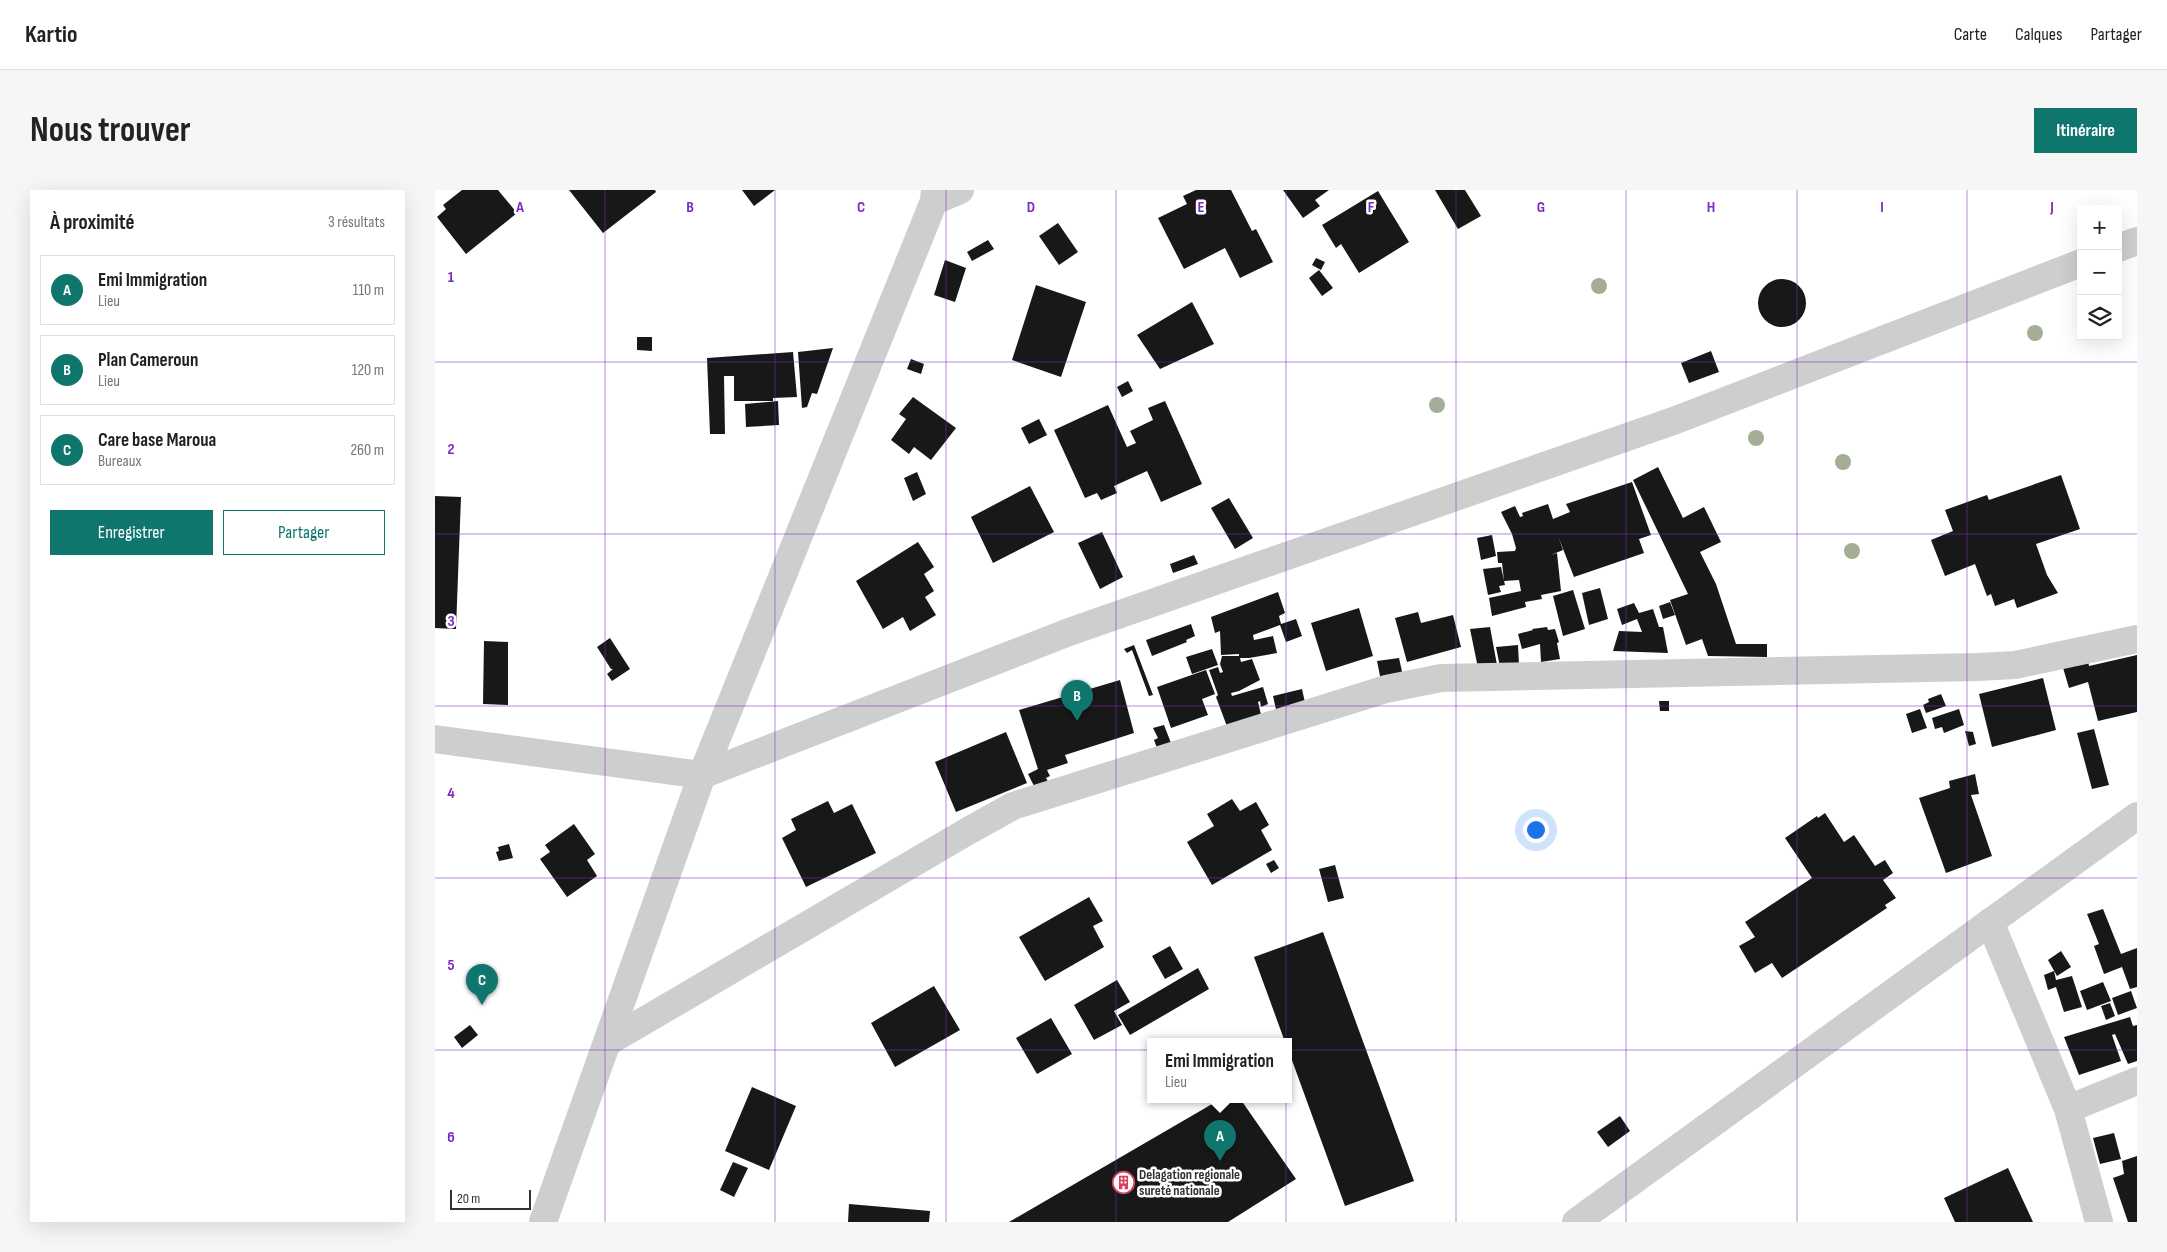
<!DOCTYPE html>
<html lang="fr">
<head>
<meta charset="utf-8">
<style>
  body { margin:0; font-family:"Sofia Sans Condensed",sans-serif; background:#f6f6f6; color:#222 }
  .controls { position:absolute; right:15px; top:15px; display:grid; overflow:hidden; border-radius:0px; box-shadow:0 5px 20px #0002 }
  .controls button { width:45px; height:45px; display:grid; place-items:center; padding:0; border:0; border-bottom:1px solid #e0e0e0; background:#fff; color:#222; font:25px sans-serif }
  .scale { position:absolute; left:15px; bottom:12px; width:81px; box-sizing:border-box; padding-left:5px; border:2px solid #313131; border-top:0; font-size:14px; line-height:18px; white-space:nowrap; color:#313131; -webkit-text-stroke:4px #fff; paint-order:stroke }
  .you { position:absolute; left:1100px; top:639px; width:18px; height:18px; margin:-12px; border:4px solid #fff; border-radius:50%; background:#1a73e8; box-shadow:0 0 0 8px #1a73e833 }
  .badge { display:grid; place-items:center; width:32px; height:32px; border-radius:50%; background:#0f766e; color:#fff; font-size:16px; font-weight:700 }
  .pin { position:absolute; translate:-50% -41px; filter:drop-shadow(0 1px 2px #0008) }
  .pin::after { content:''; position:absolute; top:26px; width:18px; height:15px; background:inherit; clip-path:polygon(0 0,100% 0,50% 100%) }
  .popup { position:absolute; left:712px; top:848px; width:145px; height:65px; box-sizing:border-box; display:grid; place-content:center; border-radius:0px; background:#fff; filter:drop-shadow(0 1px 4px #0005); font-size:16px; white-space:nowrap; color:#767676 }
  .popup b { font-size:19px; color:#222 }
  .popup::after { content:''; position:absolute; left:50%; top:100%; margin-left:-10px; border:10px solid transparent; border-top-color:#fff }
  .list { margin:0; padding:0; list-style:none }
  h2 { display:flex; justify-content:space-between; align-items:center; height:65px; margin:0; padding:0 20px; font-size:21px }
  h2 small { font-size:16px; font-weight:400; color:#767676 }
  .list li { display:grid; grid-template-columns:32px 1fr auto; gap:15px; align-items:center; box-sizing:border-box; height:70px; margin:0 10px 10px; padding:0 10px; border:1px solid #e0e0e0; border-radius:0px }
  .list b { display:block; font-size:19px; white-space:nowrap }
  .list p { margin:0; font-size:16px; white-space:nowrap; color:#767676 }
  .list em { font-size:16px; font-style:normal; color:#767676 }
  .actions { display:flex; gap:10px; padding:15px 20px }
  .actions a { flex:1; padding:11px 0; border:1px solid #0f766e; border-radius:0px; text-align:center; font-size:18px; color:#0f766e }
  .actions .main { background:#0f766e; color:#fff }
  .icon { flex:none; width:28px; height:28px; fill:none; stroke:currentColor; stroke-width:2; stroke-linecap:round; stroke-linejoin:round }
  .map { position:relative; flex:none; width:1702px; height:1032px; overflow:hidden; border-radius:0px }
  header { display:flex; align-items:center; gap:30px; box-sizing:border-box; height:70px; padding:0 25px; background:#fff; border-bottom:1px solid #e0e0e0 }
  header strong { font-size:24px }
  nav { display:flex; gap:28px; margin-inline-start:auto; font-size:18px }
  .intro { display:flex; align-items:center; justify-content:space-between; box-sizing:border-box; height:120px; padding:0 30px }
  h1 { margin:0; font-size:35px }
  .button { padding:12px 22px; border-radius:0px; background:#0f766e; color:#fff; font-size:18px; font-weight:700 }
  main { display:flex; gap:30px; padding:0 30px }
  aside { flex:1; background:#fff; border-radius:0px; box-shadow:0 5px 20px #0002 }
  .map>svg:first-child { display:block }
</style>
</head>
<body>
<header>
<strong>Kartio</strong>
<nav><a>Carte</a><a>Calques</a><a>Partager</a></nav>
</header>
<div class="intro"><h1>Nous trouver</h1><a class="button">Itinéraire</a></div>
<main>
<aside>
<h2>À proximité<small>3 résultats</small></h2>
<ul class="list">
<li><span class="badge">A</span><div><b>Emi Immigration</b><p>Lieu</p></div><em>110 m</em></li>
<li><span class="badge">B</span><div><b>Plan Cameroun</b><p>Lieu</p></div><em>120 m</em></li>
<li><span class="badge">C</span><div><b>Care base Maroua</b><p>Bureaux</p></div><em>260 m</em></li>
</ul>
<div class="actions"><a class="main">Enregistrer</a><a>Partager</a></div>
</aside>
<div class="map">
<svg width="1702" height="1032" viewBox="0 0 1702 1032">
  <rect width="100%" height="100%" fill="#fff"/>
  <path fill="#181818" d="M 27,0 L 63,0 L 82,23 L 31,64 L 2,27 L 11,19 L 8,15 Z
    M 134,0 L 220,0 L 221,2 L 168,43 Z
    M 307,0 L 340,0 L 319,16 Z
    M 761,0 L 796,0 L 817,41 L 821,39 L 838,72 L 805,88 L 790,58 L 749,79 L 723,28 L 752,14 L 748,6 Z
    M 848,0 L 894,0 L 880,10 L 885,16 L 868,28 Z
    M 1000,0 L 1030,0 L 1046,26 L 1023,39 Z
    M 943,1 L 974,52 L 924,83 L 906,54 L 901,58 L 887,35 Z
    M 623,33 L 643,62 L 624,75 L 604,46 Z
    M 553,50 L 559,59 L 537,71 L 532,62 Z
    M 881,68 L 890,72 L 886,80 L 877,75 Z
    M 510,70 L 531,78 L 520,112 L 499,105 Z
    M 884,80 L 898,98 L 887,106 L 874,88 Z
    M1323 113a24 24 0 1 1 48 0a24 24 0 1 1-48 0Z
    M 601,95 L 651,112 L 626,187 L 577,170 Z
    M 757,112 L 779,154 L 725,179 L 702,145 Z
    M 202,147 L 217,147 L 217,161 L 202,160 Z
    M 398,158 L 382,204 L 377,203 L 372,217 L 367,218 L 363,162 Z
    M 1276,161 L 1284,182 L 1254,193 L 1246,173 Z
    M 358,162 L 362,207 L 338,208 L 338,211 L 299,211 L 299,186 L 289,186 L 290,244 L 275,244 L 272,168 Z
    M 476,169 L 489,174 L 486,184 L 472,179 Z
    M 693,191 L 698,201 L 687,207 L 682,197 Z
    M 478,207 L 521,238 L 496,270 L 479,257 L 474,264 L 456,250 L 471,229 L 464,224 Z
    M 343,211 L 344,235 L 311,237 L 310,214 Z
    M 730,211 L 767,294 L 726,312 L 712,281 L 679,296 L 682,303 L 666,310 L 662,303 L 650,308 L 619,240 L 673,215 L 692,257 L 701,253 L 695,241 L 718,230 L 713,218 Z
    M 604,229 L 612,245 L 594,254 L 586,238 Z
    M 1223,277 L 1248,328 L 1269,317 L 1286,352 L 1265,362 L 1281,394 L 1301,454 L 1332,454 L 1332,467 L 1273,466 L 1267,449 L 1251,455 L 1235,410 L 1253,404 L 1198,290 Z
    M 482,282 L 491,304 L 478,311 L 469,288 Z
    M 1626,285 L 1645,339 L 1601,354 L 1612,385 L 1623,403 L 1582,418 L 1579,409 L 1560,416 L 1556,404 L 1552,406 L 1540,374 L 1510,386 L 1496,350 L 1518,341 L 1510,320 L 1552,305 L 1554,310 Z
    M 1197,292 L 1216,345 L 1204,349 L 1209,363 L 1139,387 L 1123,346 L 1128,360 L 1116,365 L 1122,363 L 1126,401 L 1106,405 L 1107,409 L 1090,412 L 1091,417 L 1057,426 L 1054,408 L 1086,401 L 1084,390 L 1069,391 L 1067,373 L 1063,373 L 1062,362 L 1080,361 L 1081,358 L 1077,344 L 1066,322 L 1080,316 L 1085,327 L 1088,326 L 1087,323 L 1113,314 L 1118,329 L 1135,322 L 1131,314 Z
    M 595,296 L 619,342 L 558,373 L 536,327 Z
    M 0,306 L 26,307 L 21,439 L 0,438 Z
    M 794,308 L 818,348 L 800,359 L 776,318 Z
    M 667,342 L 688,387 L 665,399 L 643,353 Z
    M 1057,345 L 1061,366 L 1046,370 L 1042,348 Z
    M 483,352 L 499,377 L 489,384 L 499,401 L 490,407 L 501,425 L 475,441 L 468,427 L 448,439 L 421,391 Z
    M 759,365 L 763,374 L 738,383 L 735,374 Z
    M 1066,377 L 1070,395 L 1064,396 L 1066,402 L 1053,405 L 1048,379 Z
    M 1165,398 L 1173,429 L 1154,435 L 1147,403 Z
    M 1138,400 L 1150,439 L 1128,446 L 1118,406 Z
    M 843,402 L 850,423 L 844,426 L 846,434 L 861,429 L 867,446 L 851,452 L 845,435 L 818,445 L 819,450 L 838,446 L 842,463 L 814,468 L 805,468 L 806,472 L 817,469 L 825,490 L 804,501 L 796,503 L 797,506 L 828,497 L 833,514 L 826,517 L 825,511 L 823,512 L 827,529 L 793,539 L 781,507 L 783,505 L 774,480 L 783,477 L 785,483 L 788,482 L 785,474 L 787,466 L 804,466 L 804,464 L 786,465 L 785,441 L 780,443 L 776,427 Z
    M 1235,412 L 1240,425 L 1228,429 L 1224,416 Z
    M 1199,413 L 1204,423 L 1218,419 L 1224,437 L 1228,437 L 1233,463 L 1178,461 L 1184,441 L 1207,442 L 1202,429 L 1187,435 L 1182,419 Z
    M 924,418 L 938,466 L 891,481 L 876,433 Z
    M 983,422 L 986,433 L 1018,425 L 1026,457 L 972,472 L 960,428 Z
    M 756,434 L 760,446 L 751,450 L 752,452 L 717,466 L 711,450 Z
    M 1055,437 L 1062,475 L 1043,478 L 1035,439 Z
    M 1112,437 L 1113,440 L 1120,439 L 1124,452 L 1122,453 L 1125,469 L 1106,472 L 1105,454 L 1087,459 L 1083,444 L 1098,440 L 1097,439 Z
    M 175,448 L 195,479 L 177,491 L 172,484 L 178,479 L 176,479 L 162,457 Z
    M 49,451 L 73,452 L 73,515 L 48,514 Z
    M 699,455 L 718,505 L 714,506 L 697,460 L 692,463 L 689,459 Z
    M 1083,455 L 1084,475 L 1065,477 L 1061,457 Z
    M 777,459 L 783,475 L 757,484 L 751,467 Z
    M 1702,465 L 1702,522 L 1663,531 L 1653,492 L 1634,498 L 1626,471 L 1652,466 L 1654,476 Z
    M 964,468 L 968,486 L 946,491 L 942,471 Z
    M 771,480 L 780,504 L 767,509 L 773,525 L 736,538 L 722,497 Z
    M 1608,488 L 1621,540 L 1557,557 L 1544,504 Z
    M 685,490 L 699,543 L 630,565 L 633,573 L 612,580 L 615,586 L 611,588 L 616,597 L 602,602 L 593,584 L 603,579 L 584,520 Z
    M 867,499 L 871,517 L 842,524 L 838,506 Z
    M 1506,504 L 1511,516 L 1491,523 L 1488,515 L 1494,512 L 1493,509 Z
    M 1224,511 L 1234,511 L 1234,521 L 1225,521 Z
    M 1485,519 L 1492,538 L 1477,543 L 1471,524 Z
    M 1524,519 L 1529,535 L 1509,543 L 1507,537 L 1500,539 L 1497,528 Z
    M 729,535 L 736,553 L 722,558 L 719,550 L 723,548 L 718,538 Z
    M 1659,539 L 1674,595 L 1657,599 L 1642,543 Z
    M 1530,541 L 1538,542 L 1541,554 L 1534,556 Z
    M 571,542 L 592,593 L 521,622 L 500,572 Z
    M 1540,584 L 1544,604 L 1536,605 L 1557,666 L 1511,683 L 1484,608 L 1515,598 L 1514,591 Z
    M 797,609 L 805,621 L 821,612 L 834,635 L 826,640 L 837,660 L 777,695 L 752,652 L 779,636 L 772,624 Z
    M 393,611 L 399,623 L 417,614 L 441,663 L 371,697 L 347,648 L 361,640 L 356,629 Z
    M 1390,623 L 1409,652 L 1419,645 L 1440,676 L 1450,670 L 1458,683 L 1448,690 L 1461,708 L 1450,715 L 1452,718 L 1347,788 L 1337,773 L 1320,783 L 1304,756 L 1320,747 L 1310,732 L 1377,688 L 1350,648 L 1382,626 L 1383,628 Z
    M 139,634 L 160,664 L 152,670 L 162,686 L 132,707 L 105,669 L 115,662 L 110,655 Z
    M 74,654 L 78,668 L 64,671 L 61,662 L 64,661 L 63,657 Z
    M 839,670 L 844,678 L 836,683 L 831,674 Z
    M 900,675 L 909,708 L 893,712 L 884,679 Z
    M 654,707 L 668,731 L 658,736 L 669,757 L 610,791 L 584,747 Z
    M 1668,719 L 1686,764 L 1702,758 L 1702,797 L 1695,799 L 1687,777 L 1669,784 L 1659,756 L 1664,754 L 1652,724 Z
    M 888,742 L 979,991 L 910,1016 L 854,862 L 854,852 L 850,852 L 819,767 Z
    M 735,756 L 748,779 L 730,789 L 717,766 Z
    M 1626,761 L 1636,777 L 1622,786 L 1613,770 Z
    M 763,778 L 774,799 L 695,845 L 683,825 Z
    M 1619,781 L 1621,790 L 1637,786 L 1647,817 L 1629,822 L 1621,797 L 1613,800 L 1609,785 Z
    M 682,790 L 695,812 L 679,821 L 687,835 L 659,850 L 639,815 Z
    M 1668,792 L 1676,811 L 1652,820 L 1645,801 Z
    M 499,796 L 525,840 L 460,877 L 436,833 Z
    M 1696,801 L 1702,818 L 1683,825 L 1677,808 Z
    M 1675,813 L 1680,826 L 1671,830 L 1666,816 Z
    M 1695,827 L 1698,836 L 1702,835 L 1702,871 L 1693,874 L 1680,844 L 1677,845 L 1686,871 L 1644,885 L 1629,847 Z
    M 616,828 L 637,864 L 602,884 L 581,848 Z
    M 35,835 L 43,845 L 27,858 L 19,847 Z
    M 317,897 L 361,916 L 334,980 L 290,961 Z
    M 784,910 L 806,910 L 861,989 L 793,1032 L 574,1032 Z
    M 1185,926 L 1195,941 L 1173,957 L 1162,942 Z
    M 1679,943 L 1686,969 L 1665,974 L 1658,948 Z
    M 1702,966 L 1702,1032 L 1693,1032 L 1678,988 L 1689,984 L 1687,971 Z
    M 298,972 L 313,978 L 299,1007 L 285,1000 Z
    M 1573,978 L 1598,1032 L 1520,1032 L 1509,1008 Z
    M 414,1014 L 495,1021 L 494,1032 L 413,1032 Z"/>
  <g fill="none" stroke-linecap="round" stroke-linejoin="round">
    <path stroke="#cecece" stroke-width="28" d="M 499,11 L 525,0
      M 1683,58 L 1702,51
      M 0,549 L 267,585 L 634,442 L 1241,230 L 1646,73
      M 1555,732 L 1633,919 L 1664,1032
      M 173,852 L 533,641 L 578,616 L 951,499 L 1006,488 L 1543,477 L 1580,475 L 1702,449
      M 1633,919 L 1702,891"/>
    <path stroke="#cecece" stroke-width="28" d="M 108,1032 L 267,585 L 499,11 L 500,0
      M 1141,1032 L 1702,626"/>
  </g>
  <g fill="#a4ad96">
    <circle cx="1164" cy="96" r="8"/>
    <circle cx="1600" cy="143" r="8"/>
    <circle cx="1002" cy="215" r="8"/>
    <circle cx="1321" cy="248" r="8"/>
    <circle cx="1408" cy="272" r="8"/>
    <circle cx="1417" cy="361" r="8"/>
  </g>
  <path fill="none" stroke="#7b2cbf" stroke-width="1" stroke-opacity="0.55" d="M 170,0 L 170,1032M 340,0 L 340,1032M 511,0 L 511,1032M 681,0 L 681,1032M 851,0 L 851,1032M 1021,0 L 1021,1032M 1191,0 L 1191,1032M 1362,0 L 1362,1032M 1532,0 L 1532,1032M 0,172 L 1702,172M 0,344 L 1702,344M 0,516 L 1702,516M 0,688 L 1702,688M 0,860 L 1702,860"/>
  <defs>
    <symbol id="building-ring" viewBox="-11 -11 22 22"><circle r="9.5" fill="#fff" stroke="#d94261" stroke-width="1.5"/><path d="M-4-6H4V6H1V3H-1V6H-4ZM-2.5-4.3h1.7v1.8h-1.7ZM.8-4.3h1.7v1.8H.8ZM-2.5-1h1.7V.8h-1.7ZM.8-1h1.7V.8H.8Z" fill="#d94261"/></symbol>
  </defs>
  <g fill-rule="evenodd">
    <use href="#building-ring" x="676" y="980" width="25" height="25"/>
  </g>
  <g text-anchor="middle" stroke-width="5" stroke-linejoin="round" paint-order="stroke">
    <g font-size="14" font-weight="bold" fill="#313131" stroke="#fff" text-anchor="start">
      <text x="704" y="989">Delagation regionale<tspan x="704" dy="16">sureté nationale</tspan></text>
    </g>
  </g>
  <g font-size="16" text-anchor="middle" font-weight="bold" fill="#7b2cbf" stroke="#fff" stroke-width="5" stroke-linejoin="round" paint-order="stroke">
    <text x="85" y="22">A</text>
    <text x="255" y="22">B</text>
    <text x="426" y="22">C</text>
    <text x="596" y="22">D</text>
    <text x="766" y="22">E</text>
    <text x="936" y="22">F</text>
    <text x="1106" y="22">G</text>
    <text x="1276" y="22">H</text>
    <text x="1447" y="22">I</text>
    <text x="1617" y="22">J</text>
    <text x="16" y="92">1</text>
    <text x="16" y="264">2</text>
    <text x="16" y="436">3</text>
    <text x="16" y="608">4</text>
    <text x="16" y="780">5</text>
    <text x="16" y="952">6</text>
  </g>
</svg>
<div class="controls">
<button>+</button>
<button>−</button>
<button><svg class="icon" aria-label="layers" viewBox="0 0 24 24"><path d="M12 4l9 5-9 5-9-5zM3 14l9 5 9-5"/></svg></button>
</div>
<div class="scale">20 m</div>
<div class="you"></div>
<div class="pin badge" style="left:785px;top:971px">A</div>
<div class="popup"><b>Emi Immigration</b>Lieu</div>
<div class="pin badge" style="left:642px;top:531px">B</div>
<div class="pin badge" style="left:47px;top:815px">C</div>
</div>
</main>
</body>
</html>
